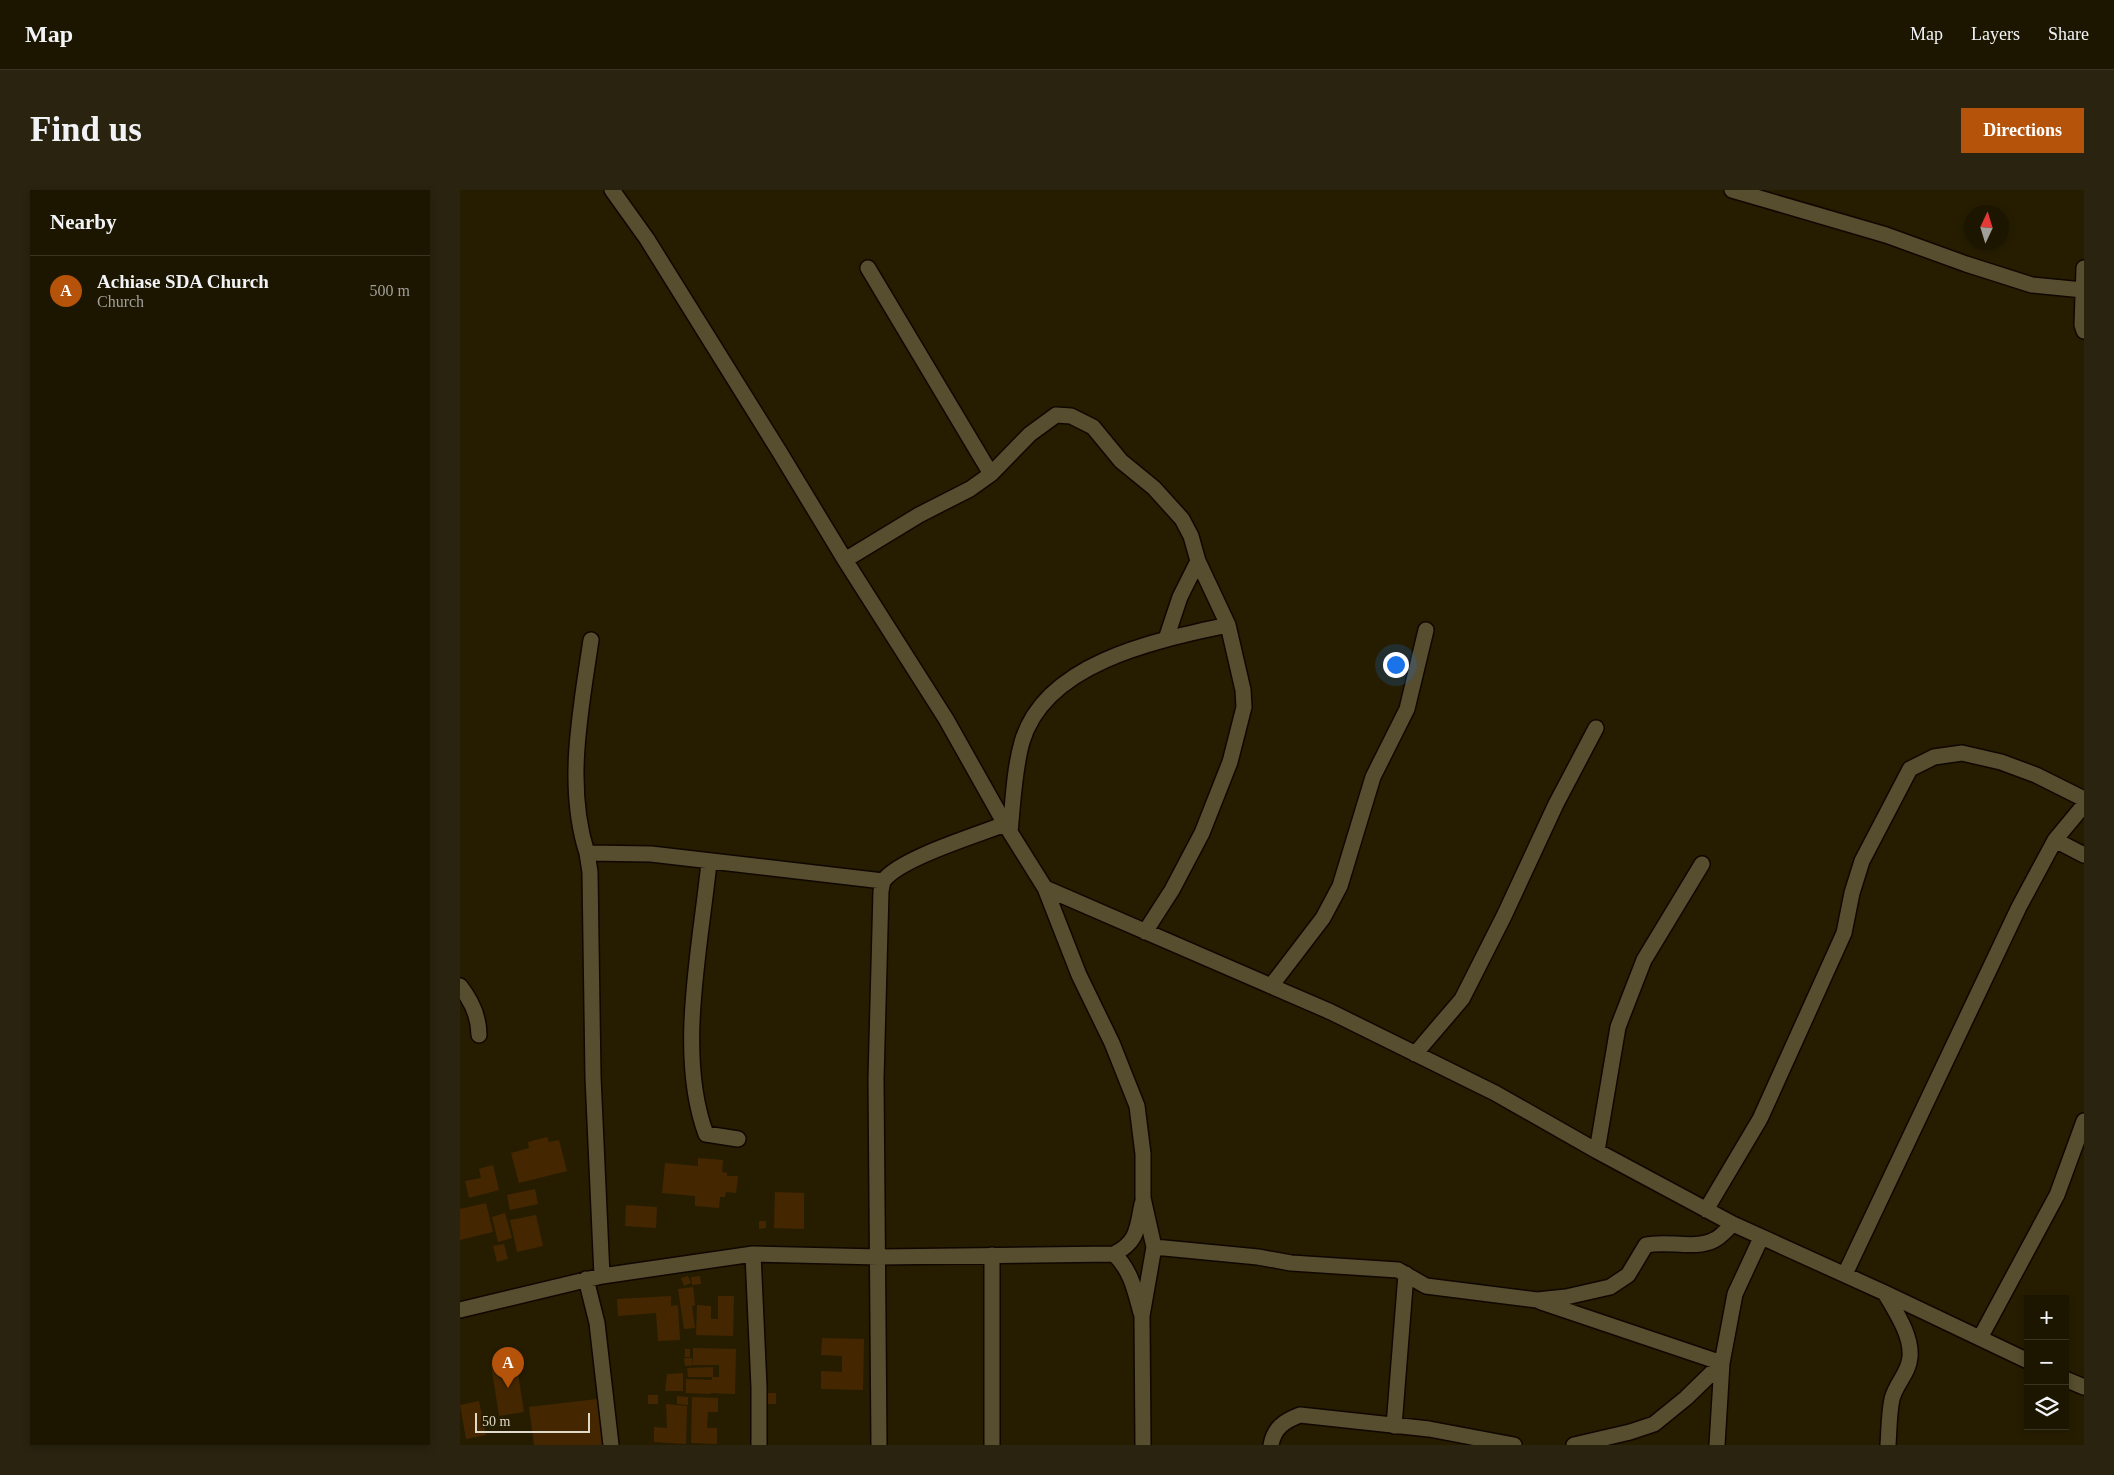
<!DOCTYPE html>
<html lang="en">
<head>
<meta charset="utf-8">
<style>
  body { margin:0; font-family:Georgia,serif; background:#29230f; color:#f1f3f6 }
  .controls { position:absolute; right:15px; bottom:15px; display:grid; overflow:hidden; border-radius:0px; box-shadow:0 2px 8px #0003 }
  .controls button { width:45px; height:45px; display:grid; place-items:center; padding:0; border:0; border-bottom:1px solid #3a3522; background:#1c1600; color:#f1f3f6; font:25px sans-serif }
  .compass { position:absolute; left:1504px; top:15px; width:45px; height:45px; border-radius:50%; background:#1c1600; box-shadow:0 2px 8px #0003; rotate:4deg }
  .scale { position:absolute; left:15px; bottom:12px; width:115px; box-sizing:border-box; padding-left:5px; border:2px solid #dfdac9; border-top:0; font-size:14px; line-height:18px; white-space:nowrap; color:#dfdac9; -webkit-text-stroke:4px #261d00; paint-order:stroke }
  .you { position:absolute; left:935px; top:474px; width:18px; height:18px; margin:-12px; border:4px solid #fff; border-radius:50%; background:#1a73e8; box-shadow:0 0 0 8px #1a73e833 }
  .badge { display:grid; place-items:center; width:32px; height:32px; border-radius:50%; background:#b45309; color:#fff; font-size:16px; font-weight:700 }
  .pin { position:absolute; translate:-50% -41px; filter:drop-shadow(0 1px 2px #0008) }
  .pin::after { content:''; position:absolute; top:26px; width:18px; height:15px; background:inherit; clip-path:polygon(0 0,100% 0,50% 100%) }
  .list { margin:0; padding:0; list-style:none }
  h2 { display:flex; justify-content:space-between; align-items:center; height:65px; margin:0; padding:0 20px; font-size:21px }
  h2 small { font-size:16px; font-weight:400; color:#a09f99 }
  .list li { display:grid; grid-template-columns:32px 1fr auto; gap:15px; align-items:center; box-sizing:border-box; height:70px; padding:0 20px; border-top:1px solid #3a3522 }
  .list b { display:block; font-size:19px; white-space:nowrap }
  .list p { margin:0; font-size:16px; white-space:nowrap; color:#a09f99 }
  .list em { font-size:16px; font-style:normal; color:#a09f99 }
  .icon { flex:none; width:28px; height:28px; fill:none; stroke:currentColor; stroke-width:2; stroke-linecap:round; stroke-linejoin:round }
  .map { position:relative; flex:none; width:1624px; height:1255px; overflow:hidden; border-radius:0px }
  header { display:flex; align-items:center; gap:30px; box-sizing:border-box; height:70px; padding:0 25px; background:#1c1600; border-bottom:1px solid #3a3522 }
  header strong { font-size:24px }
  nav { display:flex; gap:28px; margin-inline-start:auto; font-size:18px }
  .intro { display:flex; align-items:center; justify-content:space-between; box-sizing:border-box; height:120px; padding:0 30px }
  h1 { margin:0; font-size:35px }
  .button { padding:12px 22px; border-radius:0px; background:#b45309; color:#fff; font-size:18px; font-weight:700 }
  main { display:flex; gap:30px; padding:0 30px }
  aside { flex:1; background:#1c1600; border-radius:0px; box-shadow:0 2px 8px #0003 }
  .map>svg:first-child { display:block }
</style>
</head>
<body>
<header>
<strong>Map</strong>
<nav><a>Map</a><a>Layers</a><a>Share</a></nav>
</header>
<div class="intro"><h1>Find us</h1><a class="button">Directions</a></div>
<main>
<aside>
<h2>Nearby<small></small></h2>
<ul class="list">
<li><span class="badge">A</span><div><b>Achiase SDA Church</b><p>Church</p></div><em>500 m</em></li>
</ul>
</aside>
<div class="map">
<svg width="1624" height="1255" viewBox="0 0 1624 1255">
  <rect width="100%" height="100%" fill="#261d00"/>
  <path fill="#442700" d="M 87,947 L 89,952 L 99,950 L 107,981 L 59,993 L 51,963 L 69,958 L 68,952 Z
    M 238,968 L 263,970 L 262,982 L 267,983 L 267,986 L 278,986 L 276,1003 L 266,1002 L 265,1007 L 260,1007 L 259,1018 L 235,1016 L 235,1006 L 202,1003 L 205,973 L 238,976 Z
    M 33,975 L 39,1000 L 9,1008 L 5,991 L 21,988 L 19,979 Z
    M 75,999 L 78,1014 L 50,1020 L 47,1005 Z
    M 315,1002 L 344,1003 L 344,1039 L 314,1038 Z
    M 26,1013 L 33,1042 L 0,1050 L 0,1019 Z
    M 166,1015 L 197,1017 L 196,1038 L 165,1036 Z
    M 45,1023 L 52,1048 L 38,1052 L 32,1027 Z
    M 76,1025 L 83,1056 L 57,1062 L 50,1030 Z
    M 299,1031 L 306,1031 L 306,1038 L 299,1039 Z
    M 44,1054 L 48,1069 L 37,1072 L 33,1056 Z
    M 228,1086 L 231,1093 L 224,1096 L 221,1088 Z
    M 240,1086 L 241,1094 L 232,1095 L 231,1087 Z
    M 233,1097 L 235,1115 L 232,1116 L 235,1138 L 224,1139 L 218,1099 Z
    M 211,1106 L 211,1116 L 218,1115 L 220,1150 L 198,1151 L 196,1123 L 158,1126 L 157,1109 Z
    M 258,1106 L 274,1106 L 273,1146 L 236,1145 L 237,1115 L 251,1116 L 251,1129 L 258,1129 Z
    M 362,1148 L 404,1149 L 403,1200 L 361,1199 L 361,1181 L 382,1182 L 382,1166 L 361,1165 Z
    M 233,1158 L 276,1159 L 275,1204 L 251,1203 L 251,1194 L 251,1204 L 226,1203 L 226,1189 L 252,1190 L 252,1187 L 259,1187 L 259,1175 L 233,1175 Z
    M 225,1159 L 230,1159 L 230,1167 L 225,1167 Z
    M 224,1168 L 232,1168 L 233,1175 L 225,1176 Z
    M 56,1171 L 64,1222 L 39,1226 L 31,1174 Z
    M 253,1177 L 253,1187 L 228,1187 L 227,1178 Z
    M 223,1183 L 223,1201 L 205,1201 L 207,1184 Z
    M 303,1203 L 316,1203 L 316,1214 L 303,1214 Z
    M 188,1205 L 198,1205 L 198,1214 L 188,1214 Z
    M 217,1206 L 228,1207 L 228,1215 L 217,1214 Z
    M 232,1207 L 258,1208 L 258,1222 L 248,1222 L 247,1238 L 257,1238 L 257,1254 L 231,1253 Z
    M 137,1209 L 143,1255 L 74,1255 L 69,1217 Z
    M 19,1211 L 26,1245 L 6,1249 L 0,1215 Z
    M 206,1214 L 227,1216 L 226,1254 L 194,1252 L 194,1237 L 207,1238 Z"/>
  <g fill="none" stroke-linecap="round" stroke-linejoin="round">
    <defs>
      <path id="minor" d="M 152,0 L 187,49 L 319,261 L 385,370 L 486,529 L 545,634 L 585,698 L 619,785 L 652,853 L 677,916 L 683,964 L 683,1008 L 694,1057 L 682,1126 L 683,1255
        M 1272,0 L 1426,45 L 1506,74 L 1572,95 L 1623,100
        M 408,78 L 531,284
        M 1624,78 L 1622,135 L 1624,141
        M 385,370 L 459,325 L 510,299 L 531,284 L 570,244 L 596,225 L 611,226 L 633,237 L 661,271 L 694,298 L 722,329 L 731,346 L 738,371 L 768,435 L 783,500 L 784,517 L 770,572 L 742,643 L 712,700 L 685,742
        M 706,449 L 720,407 L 738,371
        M 550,642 C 553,613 554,580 562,552 C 585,472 698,450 768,435
        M 1595,650 L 1624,665
        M 127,663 C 105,595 121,519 131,450
        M 249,672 C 241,755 216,864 246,944 L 278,949
        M 585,698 L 871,822 L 1035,903 L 1137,961 L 1273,1034 L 1425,1103 L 1568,1171
        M 0,796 C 11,810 19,827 19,845
        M 811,796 L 863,728 L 880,696 L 913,587 L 947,519 L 966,440
        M 955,864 L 1002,809 L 1044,726 L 1096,614 L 1136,538
        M 1137,961 L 1158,837 L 1184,770 L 1242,674
        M 1246,1020 L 1300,929 L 1384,743 L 1392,703 L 1402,671 L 1450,579 L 1474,567 L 1502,563 L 1541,572 L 1576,585 L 1624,609
        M 694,1057 L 798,1067 L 831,1073 L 938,1080 L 966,1096 L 1077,1110 L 1106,1107 L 1150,1097 L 1168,1085 L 1186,1055 C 1207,1050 1235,1060 1254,1050 C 1261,1047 1267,1039 1273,1034
        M 293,1064 L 299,1197 L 299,1255
        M 654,1064 C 671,1080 675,1101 681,1123
        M 1385,1084 L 1559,717 L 1595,650 L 1624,615
        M 142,1086 L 133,887 L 130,682 L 127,663 L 191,664 L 423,691
        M 126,1089 L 137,1133 L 151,1255
        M 1425,1103 C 1435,1121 1452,1145 1450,1167 C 1449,1183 1436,1193 1432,1209 C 1429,1223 1429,1240 1428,1255
        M 1081,1112 L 1262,1173 L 1257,1255
        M 0,1120 L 142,1086 L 293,1064 L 419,1067 L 654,1064 C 678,1052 677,1038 682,1014
        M 1520,1148 L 1597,1005 L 1624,931
        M 1605,1189 L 1624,1197
        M 934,1236 L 946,1084
        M 419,1255 L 416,889 L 421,701 C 422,697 422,693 424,690 C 441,668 517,645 545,634
        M 532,1255 L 532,1065
        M 811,1255 C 814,1238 824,1231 840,1225 L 969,1239 L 1054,1255
        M 1114,1255 L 1170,1242 L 1194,1234 L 1226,1208 L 1262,1173 L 1275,1104 L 1301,1048"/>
    </defs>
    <use href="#minor" stroke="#0f0700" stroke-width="18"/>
    <use href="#minor" stroke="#574d2f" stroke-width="15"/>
  </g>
</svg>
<div class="controls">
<button>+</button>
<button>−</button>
<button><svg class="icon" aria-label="layers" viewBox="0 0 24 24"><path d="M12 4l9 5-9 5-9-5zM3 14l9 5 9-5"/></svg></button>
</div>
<svg class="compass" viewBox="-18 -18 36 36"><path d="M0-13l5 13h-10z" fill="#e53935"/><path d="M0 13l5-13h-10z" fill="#a09f99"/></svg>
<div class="scale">50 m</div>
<div class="you"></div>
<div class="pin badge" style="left:48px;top:1198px">A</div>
</div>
</main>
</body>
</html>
